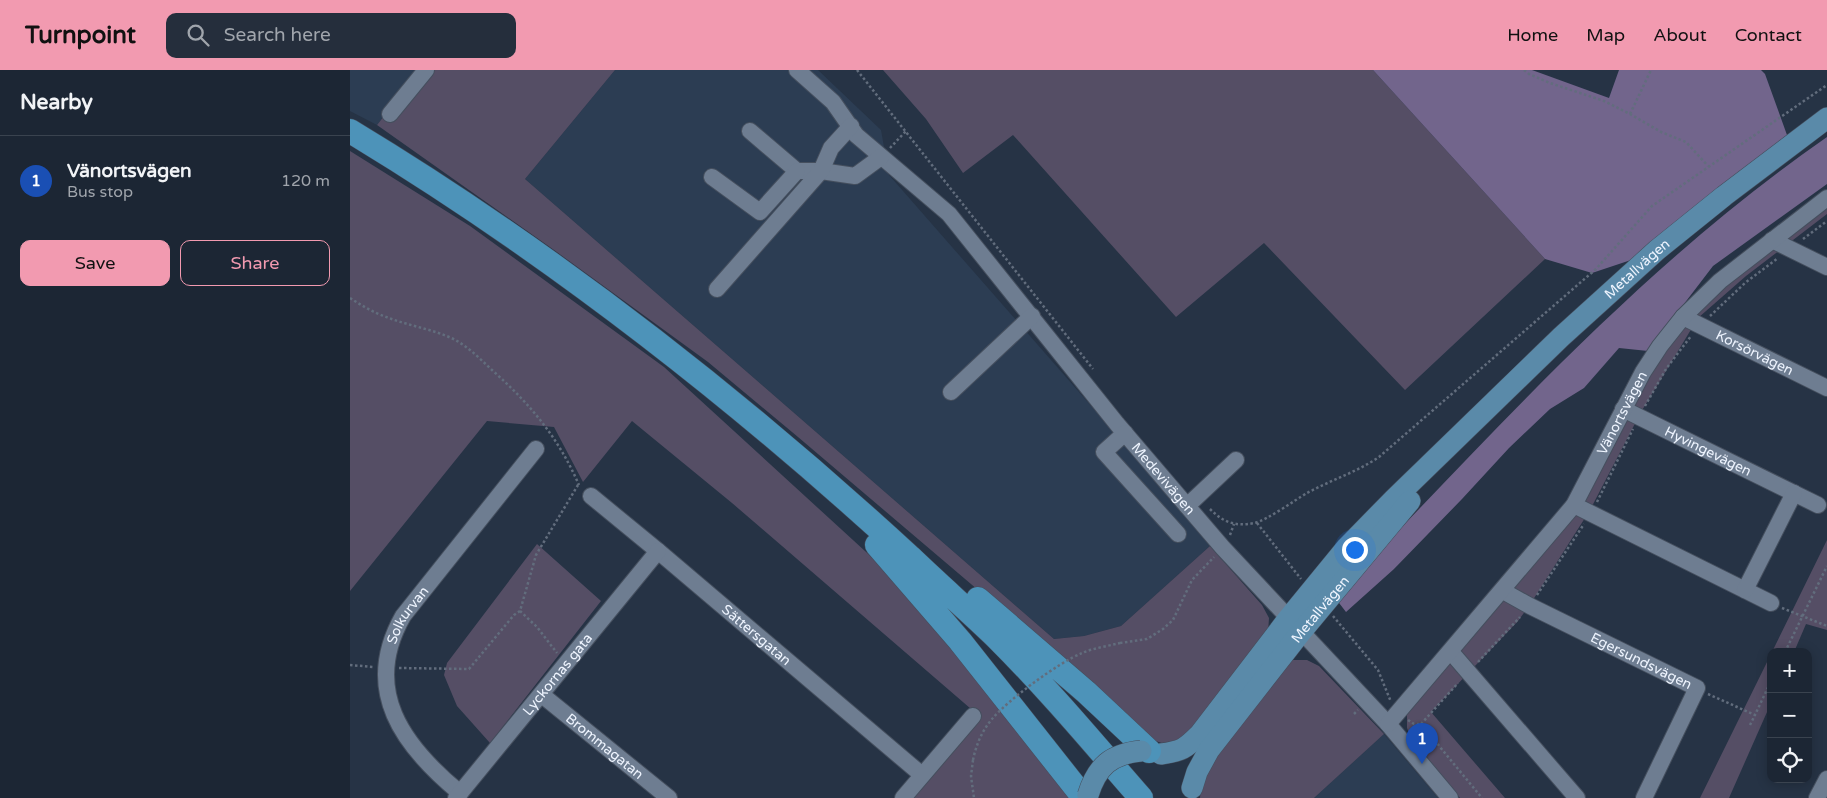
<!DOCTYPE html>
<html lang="en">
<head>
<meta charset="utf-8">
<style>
  body { margin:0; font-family:"Varela Round",sans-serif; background:#252e3c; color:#f1f3f6 }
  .controls { position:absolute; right:15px; bottom:15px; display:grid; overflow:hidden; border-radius:10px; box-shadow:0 2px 12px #0003 }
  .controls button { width:45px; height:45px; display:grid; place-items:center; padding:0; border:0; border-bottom:1px solid #3a434f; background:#1c2634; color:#f1f3f6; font:25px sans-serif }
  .you { position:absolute; left:1004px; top:479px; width:18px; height:18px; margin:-12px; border:4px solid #fff; border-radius:50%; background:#1a73e8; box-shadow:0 0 0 8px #1a73e833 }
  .badge { display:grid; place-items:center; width:32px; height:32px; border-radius:50%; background:#f29ab0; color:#fff; font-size:16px; font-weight:700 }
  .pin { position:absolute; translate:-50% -41px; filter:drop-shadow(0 1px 2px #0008) }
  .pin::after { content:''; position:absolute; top:26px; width:18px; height:15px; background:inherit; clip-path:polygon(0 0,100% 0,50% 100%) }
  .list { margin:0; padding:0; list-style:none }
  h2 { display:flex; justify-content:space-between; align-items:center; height:65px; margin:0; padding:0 20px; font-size:21px }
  h2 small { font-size:16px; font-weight:400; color:#a0a5ac }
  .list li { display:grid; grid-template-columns:32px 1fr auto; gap:15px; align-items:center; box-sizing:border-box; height:90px; padding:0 20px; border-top:1px solid #3a434f }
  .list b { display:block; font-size:19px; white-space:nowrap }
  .list p { margin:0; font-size:16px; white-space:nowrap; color:#a0a5ac }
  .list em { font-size:16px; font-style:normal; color:#a0a5ac }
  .actions { display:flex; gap:10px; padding:15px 20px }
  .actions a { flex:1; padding:11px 0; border:1px solid #f29ab0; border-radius:10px; text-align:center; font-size:18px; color:#f29ab0 }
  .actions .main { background:#f29ab0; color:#111 }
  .icon { flex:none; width:28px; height:28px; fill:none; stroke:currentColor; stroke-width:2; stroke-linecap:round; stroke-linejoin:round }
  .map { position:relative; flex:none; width:1477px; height:728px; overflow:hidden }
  header { display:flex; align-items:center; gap:30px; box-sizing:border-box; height:70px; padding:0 25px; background:#f29ab0; color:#111 }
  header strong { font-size:24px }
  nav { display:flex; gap:28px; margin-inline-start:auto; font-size:18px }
  .search { width:350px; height:45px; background:#252e3c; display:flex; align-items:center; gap:12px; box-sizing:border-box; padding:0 18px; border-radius:10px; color:#a0a5ac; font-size:19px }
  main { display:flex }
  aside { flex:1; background:#1c2634 }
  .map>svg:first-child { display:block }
</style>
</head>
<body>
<header>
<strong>Turnpoint</strong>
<div class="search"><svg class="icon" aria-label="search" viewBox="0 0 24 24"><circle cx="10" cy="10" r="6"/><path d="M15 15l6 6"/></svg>Search here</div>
<nav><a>Home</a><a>Map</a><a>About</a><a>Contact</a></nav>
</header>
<main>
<aside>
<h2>Nearby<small></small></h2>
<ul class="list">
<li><span class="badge" style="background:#1a4fb4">1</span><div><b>Vänortsvägen</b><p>Bus stop</p></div><em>120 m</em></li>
</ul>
<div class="actions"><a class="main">Save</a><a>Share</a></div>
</aside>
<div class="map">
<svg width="1477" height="728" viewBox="0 0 1477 728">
  <rect width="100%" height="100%" fill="#263345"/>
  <path fill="#2c3d53" d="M 0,0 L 70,0 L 27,55 L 0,41 Z
    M 265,0 L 468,0 L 531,60 L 539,105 L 764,362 L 860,476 L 771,556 L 734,566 L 704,569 L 175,109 Z
    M 1034,664 L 1088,728 L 964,728 Z"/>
  <path fill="#554e65" d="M 70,0 L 265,0 L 175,109 L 704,569 L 734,566 L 771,556 L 860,476 L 912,535 L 919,548 L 918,563 L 835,669 L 812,673 L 799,669 L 708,588 L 448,367 L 358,292 L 204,180 L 27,55 Z
    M 533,0 L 1023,0 L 1195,189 L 1055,320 L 914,173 L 826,247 L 663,65 L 613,103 L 576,49 Z
    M 0,81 L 120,156 L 314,297 L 551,514 L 723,728 L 560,728 L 628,645 L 382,433 L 282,351 L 233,412 L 204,357 L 137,351 L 0,521 Z
    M 1477,122 L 1477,144 L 1396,206 L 1348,248 L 1291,342 L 1240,440 L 1181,533 L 1168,551 L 1081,642 L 1155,728 L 1110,728 L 1061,669 L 1057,658 L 1057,644 L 1222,431 L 1334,244 Z
    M 1477,470 L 1477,560 L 1456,554 L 1444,582 L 1422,582 Z
    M 187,474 L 251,531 L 140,673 L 107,636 L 94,605 L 97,593 Z
    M 1421,584 L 1421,633 L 1379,728 L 1350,728 Z
    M 943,590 L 957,590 L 969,596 L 1034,664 L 964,728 L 850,728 L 851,716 L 855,702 L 934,594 Z"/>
  <path fill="#72658c" d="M 1023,0 L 1182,0 L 1259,28 L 1269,0 L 1411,0 L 1415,4 L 1437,65 L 1284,189 L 1242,203 L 1195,189 Z
    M 1477,67 L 1477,114 L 1363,196 L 1298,281 L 1269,278 L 1234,318 L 1200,339 L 1159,378 L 1112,429 L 1044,499 L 996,542 L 986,529 L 1011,500 C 1157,347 1302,188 1477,67 Z"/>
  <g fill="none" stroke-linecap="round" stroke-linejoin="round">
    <defs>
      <g id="minor">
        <path id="s1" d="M 447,0 L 483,32 L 506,65 L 599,144 L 767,354 L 837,436 L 873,478 L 1038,654 L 1100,728"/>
        <path d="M 40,44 L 76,0"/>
        <path d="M 400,61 L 447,101 L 471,101 L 505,106 L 531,87"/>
        <path d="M 362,107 L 410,142 L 447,101"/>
        <path d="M 1422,170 L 1477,197"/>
        <path d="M 367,219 L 471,101 L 481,78 L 501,56"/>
        <path id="s2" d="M 1333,247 L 1477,318"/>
        <path d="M 601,322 L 682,246"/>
        <path id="s3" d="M 1273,339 L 1468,435"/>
        <path d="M 775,363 L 754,382 L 828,464"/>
        <path id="s4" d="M 241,426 L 308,481 L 572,705"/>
        <path d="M 1224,435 L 1421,533"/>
        <path d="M 837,436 L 886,390"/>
        <path d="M 1395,520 L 1444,423"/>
        <path id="s5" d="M 1153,521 L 1180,536 L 1347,618 L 1294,728"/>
        <path d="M 1101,582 L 1227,728"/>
        <path id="s6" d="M 192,625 L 319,728"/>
        <path id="s7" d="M 1038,654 L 1224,435 L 1293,302 L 1310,276 L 1333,247 L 1370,211 L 1477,128"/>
        <path id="s8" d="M 110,723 C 53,676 11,620 53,546 L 186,379"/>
        <path id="s9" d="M 106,728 L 308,481"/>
        <path d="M 553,728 L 623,646"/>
        <path d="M 1467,728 L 1477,709"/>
      </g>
      <g id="major">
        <path id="s10" d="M 811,684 C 832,681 835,679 850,664 L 938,549 L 997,477 L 1043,430 L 1211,267 L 1307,180 L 1374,126 L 1477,48"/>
        <path id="s11" d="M 842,718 L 847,702 L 859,680 L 951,562 L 1060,431"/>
      </g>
      <path id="highway" d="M 0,61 C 202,183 387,328 560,487 C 589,515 619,541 648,569 C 698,619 744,674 791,728
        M 527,475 L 610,571 L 734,728
        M 628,529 L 736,622 L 799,681"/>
    </defs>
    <use href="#minor" stroke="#454f5e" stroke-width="18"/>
    <use href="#major" stroke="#454f5e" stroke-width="22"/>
    <use href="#highway" stroke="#454f5e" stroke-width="25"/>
    <path stroke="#626d7d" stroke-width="2.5" stroke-dasharray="2.5 2.5" stroke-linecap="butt" d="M 507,0 L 743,299
      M 1174,0 L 1179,4 L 1200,13 L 1254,31 L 1280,44 L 1311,62 L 1336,72 L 1358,96
      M 1280,44 L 1301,0
      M 540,78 L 556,61
      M 1453,169 L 1477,151
      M 0,228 C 11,235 22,242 34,246 C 55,255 78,258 99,267 C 116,274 129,288 142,300 C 181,335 208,367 229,415
      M 1360,246 L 1395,213 L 1428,188
      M 1295,336 L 1316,299 L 1341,266
      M 1247,432 L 1283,359
      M 860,439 C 873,452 885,457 904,453 C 916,451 945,430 957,423 C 981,410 1007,402 1029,387 L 1246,199 L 1302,136 L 1477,15
      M 907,453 L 951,509
      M 880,465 L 884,454
      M 1187,525 L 1234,454
      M 1432,538 L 1477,556
      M 170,541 L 187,557 L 207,583
      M 983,546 L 1028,600 L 1041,632
      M 770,573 L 797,569 L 813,559 L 823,550 L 842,510 L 864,487
      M 1435,582 L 1477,496
      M 1128,592 L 1170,547
      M 0,595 L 23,597
      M 49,598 L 119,599 L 164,545 L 170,541 L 186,485 L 228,415
      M 1358,624 L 1405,645 L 1421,611
      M 1004,644 L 1008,640
      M 1058,650 L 1064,654 L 1071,654 L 1132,728
      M 1071,654 L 1108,613
      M 1400,655 L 1405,645
      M 1075,676 L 1083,669
      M 623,690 L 621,706 L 624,728"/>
    <use href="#minor" stroke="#6e7d91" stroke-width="16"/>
    <use href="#major" stroke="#5a8aa9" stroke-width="21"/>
    <use href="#highway" stroke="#4d93b9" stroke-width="24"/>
    <defs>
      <path id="major-bridge" d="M 738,725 C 747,696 761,684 791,681"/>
    </defs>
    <use href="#major-bridge" stroke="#454f5e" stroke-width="22" stroke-linecap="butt"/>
    <path stroke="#626d7d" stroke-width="2.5" stroke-dasharray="2.5 2.5" stroke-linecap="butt" d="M 623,690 C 626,675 632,661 642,649 C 659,629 708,593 732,583 C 744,578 758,576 770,573"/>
    <use href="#major-bridge" stroke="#5a8aa9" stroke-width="21"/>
  </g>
  <g text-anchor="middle" stroke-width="5" stroke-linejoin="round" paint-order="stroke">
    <g font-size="14" fill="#eef4fe" stroke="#263345">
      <text dy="5" stroke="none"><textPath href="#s10" startOffset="685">Metallvägen</textPath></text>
      <text dy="5" stroke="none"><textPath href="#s2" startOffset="80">Korsörvägen</textPath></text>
      <text dy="5" stroke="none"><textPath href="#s7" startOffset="391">Vänortsvägen</textPath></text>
      <text dy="5" stroke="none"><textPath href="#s3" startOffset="95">Hyvingevägen</textPath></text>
      <text dy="5" stroke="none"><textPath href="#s1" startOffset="551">Medevivägen</textPath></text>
      <text dy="5" stroke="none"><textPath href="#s11" startOffset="221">Metallvägen</textPath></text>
      <text dy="5" stroke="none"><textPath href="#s8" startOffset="209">Solkurvan</textPath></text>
      <text dy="5" stroke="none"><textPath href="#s4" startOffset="216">Sättersgatan</textPath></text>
      <text dy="5" stroke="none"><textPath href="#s5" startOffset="155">Egersundsvägen</textPath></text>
      <text dy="5" stroke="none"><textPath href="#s9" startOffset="160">Lyckornas gata</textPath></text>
      <text dy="5" stroke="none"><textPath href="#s6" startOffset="81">Brommagatan</textPath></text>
    </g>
  </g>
</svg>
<div class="controls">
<button>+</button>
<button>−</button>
<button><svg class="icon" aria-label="locate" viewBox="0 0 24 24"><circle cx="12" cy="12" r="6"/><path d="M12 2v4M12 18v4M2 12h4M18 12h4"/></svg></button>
</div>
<div class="you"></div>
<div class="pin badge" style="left:1072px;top:694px;background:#1a4fb4">1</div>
</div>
</main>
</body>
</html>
